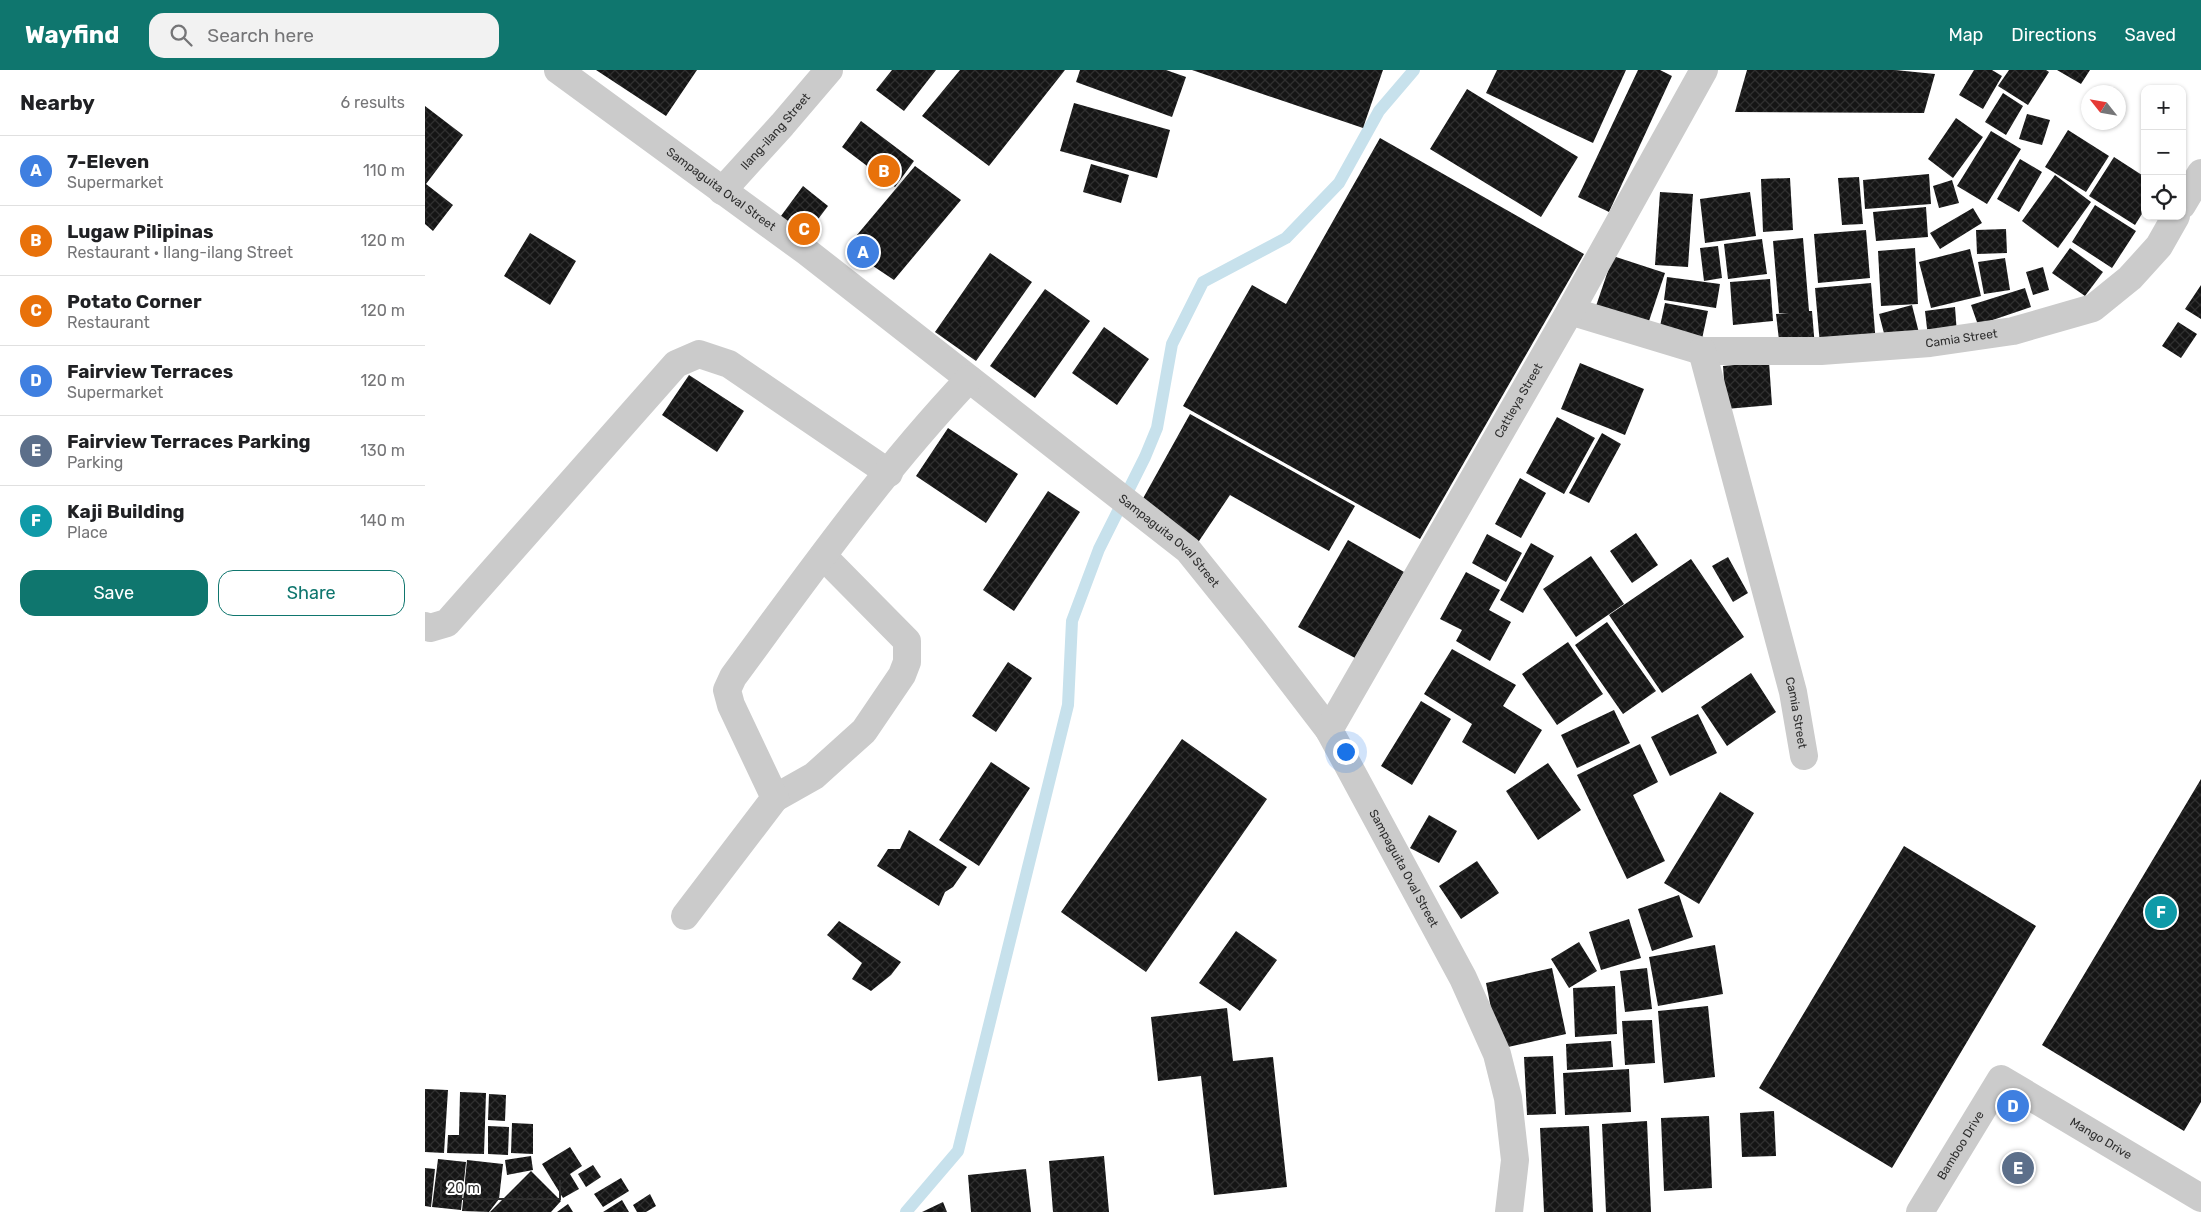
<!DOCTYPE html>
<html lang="en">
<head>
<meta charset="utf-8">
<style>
  body { margin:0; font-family:Rubik,sans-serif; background:#f2f2f2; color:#202124 }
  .controls { position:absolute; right:15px; top:15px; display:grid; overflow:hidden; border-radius:10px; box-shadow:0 1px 4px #0004 }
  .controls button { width:45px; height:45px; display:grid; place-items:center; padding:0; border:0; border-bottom:1px solid #e0e0e0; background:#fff; color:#202124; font:25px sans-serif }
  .compass { position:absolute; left:1656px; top:15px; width:45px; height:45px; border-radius:50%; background:#fff; box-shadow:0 1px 4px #0004; rotate:301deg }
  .scale { position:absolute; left:15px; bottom:12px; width:121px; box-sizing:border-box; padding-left:5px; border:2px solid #2e2e2e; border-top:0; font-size:14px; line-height:18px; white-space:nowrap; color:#2e2e2e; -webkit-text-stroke:4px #fff; paint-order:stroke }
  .you { position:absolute; left:920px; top:681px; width:18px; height:18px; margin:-12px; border:4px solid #fff; border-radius:50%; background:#1a73e8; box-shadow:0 0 0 8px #1a73e833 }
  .badge { display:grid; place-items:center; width:32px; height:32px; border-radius:50%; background:#0f766e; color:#fff; font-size:16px; font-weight:700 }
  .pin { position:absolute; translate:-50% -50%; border:2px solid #fff; box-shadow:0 1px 5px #0006 }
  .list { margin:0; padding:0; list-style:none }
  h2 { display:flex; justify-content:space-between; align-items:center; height:65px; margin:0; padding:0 20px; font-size:21px }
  h2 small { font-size:16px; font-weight:400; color:#757577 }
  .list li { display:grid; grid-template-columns:32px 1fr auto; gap:15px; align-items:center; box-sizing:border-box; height:70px; padding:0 20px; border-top:1px solid #e0e0e0 }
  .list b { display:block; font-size:19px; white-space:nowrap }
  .list p { margin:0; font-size:16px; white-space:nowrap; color:#757577 }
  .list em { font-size:16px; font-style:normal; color:#757577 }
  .actions { display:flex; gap:10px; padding:15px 20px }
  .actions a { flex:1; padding:11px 0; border:1px solid #0f766e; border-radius:15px; text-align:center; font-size:18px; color:#0f766e }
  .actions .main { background:#0f766e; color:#fff }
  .icon { flex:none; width:28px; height:28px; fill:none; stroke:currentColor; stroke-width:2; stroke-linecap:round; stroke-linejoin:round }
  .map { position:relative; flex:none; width:1776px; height:1142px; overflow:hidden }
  header { display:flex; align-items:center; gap:30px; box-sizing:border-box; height:70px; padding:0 25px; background:#0f766e; color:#fff }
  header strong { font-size:24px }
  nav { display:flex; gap:28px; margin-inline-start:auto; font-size:18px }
  .search { width:350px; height:45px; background:#f2f2f2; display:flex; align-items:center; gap:12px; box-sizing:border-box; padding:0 18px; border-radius:15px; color:#757577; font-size:19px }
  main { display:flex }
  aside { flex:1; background:#fff }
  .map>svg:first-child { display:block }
</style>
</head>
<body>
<header>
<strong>Wayfind</strong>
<div class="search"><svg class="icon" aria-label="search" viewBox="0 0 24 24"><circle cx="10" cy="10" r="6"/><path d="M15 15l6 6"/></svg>Search here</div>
<nav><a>Map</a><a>Directions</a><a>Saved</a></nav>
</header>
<main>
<aside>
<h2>Nearby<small>6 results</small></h2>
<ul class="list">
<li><span class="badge" style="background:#3f7fe0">A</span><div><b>7-Eleven</b><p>Supermarket</p></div><em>110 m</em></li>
<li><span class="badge" style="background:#e8710a">B</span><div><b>Lugaw Pilipinas</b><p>Restaurant · Ilang-ilang Street</p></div><em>120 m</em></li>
<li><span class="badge" style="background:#e8710a">C</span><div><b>Potato Corner</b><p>Restaurant</p></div><em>120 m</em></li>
<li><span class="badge" style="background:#3f7fe0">D</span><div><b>Fairview Terraces</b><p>Supermarket</p></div><em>120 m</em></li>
<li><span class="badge" style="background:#5c6f8a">E</span><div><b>Fairview Terraces Parking</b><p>Parking</p></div><em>130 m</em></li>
<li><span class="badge" style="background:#0f9aa8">F</span><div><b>Kaji Building</b><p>Place</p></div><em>140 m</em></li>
</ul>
<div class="actions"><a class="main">Save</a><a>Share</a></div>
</aside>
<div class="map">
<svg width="1776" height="1142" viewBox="0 0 1776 1142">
  <defs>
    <pattern id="building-cross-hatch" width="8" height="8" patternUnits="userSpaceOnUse" patternTransform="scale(1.25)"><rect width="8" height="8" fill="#151515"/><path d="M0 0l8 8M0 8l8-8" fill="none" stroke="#2f2f2f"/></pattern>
  </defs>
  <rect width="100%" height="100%" fill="#fff"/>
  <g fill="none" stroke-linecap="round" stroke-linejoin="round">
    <path stroke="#c7e1ec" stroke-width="12" d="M 481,1142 L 533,1081 L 643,635 L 647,551 L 674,479 L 720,387 L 732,358 L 747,274 L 778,212 L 861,168 L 914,113 L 954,41 L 989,0"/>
  </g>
  <path fill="url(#building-cross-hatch)" d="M 171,0 L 272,0 L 241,46 Z
    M 467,0 L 511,0 L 479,41 L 451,20 Z
    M 535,0 L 640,0 L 564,96 L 497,46 Z
    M 655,0 L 741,0 L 761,7 L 747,47 L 651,12 Z
    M 767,0 L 958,0 L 938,58 Z
    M 1072,0 L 1201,0 L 1168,73 L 1061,23 Z
    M 1213,0 L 1235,0 L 1247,6 L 1184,142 L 1153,127 Z
    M 1322,0 L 1470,0 L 1510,4 L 1499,43 L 1310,42 Z
    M 1549,0 L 1567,0 L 1577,6 L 1558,39 L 1534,25 Z
    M 1584,0 L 1621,0 L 1624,2 L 1603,35 L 1573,16 Z
    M 1632,0 L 1665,0 L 1656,14 Z
    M 1042,19 L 1153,87 L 1116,147 L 1005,79 Z
    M 1578,23 L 1598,36 L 1581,65 L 1560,52 Z
    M 649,33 L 745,60 L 732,108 L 635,81 Z
    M 0,36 L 38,65 L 1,114 L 28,135 L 8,161 L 0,154 Z
    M 1602,44 L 1625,50 L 1617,75 L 1594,69 Z
    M 1531,48 L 1558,67 L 1528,108 L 1503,89 Z
    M 436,51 L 489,91 L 470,117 L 417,77 Z
    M 1643,60 L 1684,86 L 1661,122 L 1620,97 Z
    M 1566,61 L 1596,79 L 1562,134 L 1532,116 Z
    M 955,68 L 1159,184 L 995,469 L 758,336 L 827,215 L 861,234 Z
    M 1689,87 L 1720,107 L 1720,139 L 1710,155 L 1664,126 Z
    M 1595,89 L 1617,102 L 1594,142 L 1572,129 Z
    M 666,94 L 704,105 L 696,133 L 658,122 Z
    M 490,96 L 536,130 L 469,210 L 421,178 Z
    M 1504,104 L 1506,134 L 1440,139 L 1438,110 Z
    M 1630,105 L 1666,132 L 1633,178 L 1597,151 Z
    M 1434,107 L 1438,154 L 1417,155 L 1413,108 Z
    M 1365,108 L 1368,160 L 1338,162 L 1336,109 Z
    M 1527,110 L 1534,133 L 1514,138 L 1508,116 Z
    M 378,116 L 403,136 L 378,169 L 353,150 Z
    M 1235,122 L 1268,124 L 1263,197 L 1230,195 Z
    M 1325,122 L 1331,166 L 1280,173 L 1275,129 Z
    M 1670,135 L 1711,161 L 1687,198 L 1647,172 Z
    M 1501,137 L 1503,167 L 1451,171 L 1448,142 Z
    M 1548,138 L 1557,153 L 1515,179 L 1505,163 Z
    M 1581,159 L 1582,183 L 1552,184 L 1551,160 Z
    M 1441,160 L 1445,208 L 1393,213 L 1389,164 Z
    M 105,163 L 151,191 L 125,235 L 79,206 Z
    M 1378,168 L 1384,241 L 1387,241 L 1390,278 L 1355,279 L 1351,244 L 1364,243 L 1354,243 L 1348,171 Z
    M 1337,169 L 1342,204 L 1303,209 L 1299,174 Z
    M 1293,176 L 1297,208 L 1279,211 L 1275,178 Z
    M 1490,178 L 1493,234 L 1456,236 L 1453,181 Z
    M 1645,178 L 1678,202 L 1660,226 L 1627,203 Z
    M 1545,179 L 1556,226 L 1506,238 L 1494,192 Z
    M 565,183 L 607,212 L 551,291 L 510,262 Z
    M 1188,186 L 1240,203 L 1223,254 L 1171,236 Z
    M 1580,188 L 1585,220 L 1559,224 L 1553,192 Z
    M 1618,197 L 1624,220 L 1608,225 L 1601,202 Z
    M 1242,207 L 1295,214 L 1291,238 L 1239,230 Z
    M 1345,209 L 1348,251 L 1308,255 L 1305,212 Z
    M 1446,213 L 1451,274 L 1395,275 L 1390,218 Z
    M 1776,215 L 1776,249 L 1760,239 Z
    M 1600,218 L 1606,237 L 1553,255 L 1546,235 Z
    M 620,219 L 665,251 L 610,328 L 565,296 Z
    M 1240,233 L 1283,241 L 1277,269 L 1234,261 Z
    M 1487,235 L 1495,267 L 1462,275 L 1454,244 Z
    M 1530,237 L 1532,264 L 1503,267 L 1500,241 Z
    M 1753,252 L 1772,264 L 1756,288 L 1737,276 Z
    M 679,257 L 724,289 L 692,335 L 647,303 Z
    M 1344,292 L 1347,335 L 1301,339 L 1298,296 Z
    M 1155,293 L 1219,319 L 1200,365 L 1136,339 Z
    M 264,305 L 319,341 L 292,382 L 237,345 Z
    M 765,344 L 930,436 L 904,481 L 805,425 L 772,474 L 716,432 Z
    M 1132,347 L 1170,368 L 1139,424 L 1101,403 Z
    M 523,358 L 593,404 L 561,453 L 491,406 Z
    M 1177,363 L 1196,374 L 1164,433 L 1144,423 Z
    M 1095,408 L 1121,423 L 1096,468 L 1070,454 Z
    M 623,421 L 655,442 L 589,541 L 558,520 Z
    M 1211,463 L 1233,495 L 1207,513 L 1185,481 Z
    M 1062,464 L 1097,483 L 1081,512 L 1047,493 Z
    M 923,470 L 979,502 L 930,588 L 873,557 Z
    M 1106,473 L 1129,486 L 1098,543 L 1075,530 Z
    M 1166,486 L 1199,534 L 1151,567 L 1118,519 Z
    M 1303,487 L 1323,523 L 1308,532 L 1287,496 Z
    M 1266,489 L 1319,567 L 1237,623 L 1184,545 Z
    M 1041,502 L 1075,520 L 1064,540 L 1086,552 L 1065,591 L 1031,571 L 1037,560 L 1015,549 Z
    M 1182,552 L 1231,621 L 1198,644 L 1150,575 Z
    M 1143,572 L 1178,624 L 1132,655 L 1097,604 Z
    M 1027,579 L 1091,615 L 1078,636 L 1117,660 L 1090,704 L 1037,672 L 1047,654 L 999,624 Z
    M 583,592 L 607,608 L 571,662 L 547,646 Z
    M 1326,603 L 1351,642 L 1302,676 L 1276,637 Z
    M 996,631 L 1026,649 L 987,715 L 956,696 Z
    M 1189,640 L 1205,673 L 1152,698 L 1136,665 Z
    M 1273,644 L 1292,683 L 1245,706 L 1226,667 Z
    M 757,669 L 842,729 L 721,902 L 636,842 Z
    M 1215,674 L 1233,712 L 1208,725 L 1240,791 L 1202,809 L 1152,705 Z
    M 566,692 L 605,718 L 554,796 L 514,770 Z
    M 1123,693 L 1156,740 L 1113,770 L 1081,721 Z
    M 1776,709 L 1776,1032 L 1759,1061 L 1617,975 Z
    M 1295,722 L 1329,743 L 1274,834 L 1239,813 Z
    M 1004,745 L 1032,761 L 1014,793 L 985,778 Z
    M 484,760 L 542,797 L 528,817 L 520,822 L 514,836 L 452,796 L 463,779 L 475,779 Z
    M 1479,776 L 1611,856 L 1467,1098 L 1334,1018 Z
    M 1052,791 L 1074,823 L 1036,849 L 1014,816 Z
    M 1254,825 L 1268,867 L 1227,881 L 1213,839 Z
    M 1204,849 L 1216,888 L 1176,900 L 1164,862 Z
    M 414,851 L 476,892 L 466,905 L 446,921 L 427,909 L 437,893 L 402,865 Z
    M 811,861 L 852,890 L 815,941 L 774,913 Z
    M 1154,872 L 1172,901 L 1144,918 L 1126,889 Z
    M 1290,875 L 1298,924 L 1233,936 L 1224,887 Z
    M 1127,898 L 1141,964 L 1074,979 L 1061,913 Z
    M 1222,898 L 1227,939 L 1200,942 L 1195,901 Z
    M 1190,916 L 1192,964 L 1150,967 L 1148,918 Z
    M 1283,936 L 1290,1007 L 1239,1013 L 1233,941 Z
    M 802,938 L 808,991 L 848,987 L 862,1117 L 789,1125 L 776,1006 L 733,1011 L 726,947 Z
    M 1227,950 L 1230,993 L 1200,995 L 1197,951 Z
    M 1186,971 L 1188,997 L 1142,1000 L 1141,974 Z
    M 1128,986 L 1131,1044 L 1102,1045 L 1099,987 Z
    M 1204,999 L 1206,1042 L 1140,1045 L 1138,1003 Z
    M 0,1019 L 23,1020 L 19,1083 L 0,1082 Z
    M 35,1022 L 61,1023 L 59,1084 L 22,1083 L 23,1065 L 34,1065 Z
    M 64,1024 L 81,1025 L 80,1051 L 63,1050 Z
    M 1349,1041 L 1351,1086 L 1317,1087 L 1315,1043 Z
    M 1284,1046 L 1287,1118 L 1239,1121 L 1236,1048 Z
    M 1222,1051 L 1226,1142 L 1181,1142 L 1177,1054 Z
    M 87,1053 L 108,1054 L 108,1084 L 86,1083 Z
    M 63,1056 L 84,1057 L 83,1085 L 63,1084 Z
    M 1164,1056 L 1168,1142 L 1119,1142 L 1115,1058 Z
    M 145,1077 L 157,1096 L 145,1104 L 154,1119 L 138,1128 L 117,1094 Z
    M 106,1086 L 108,1100 L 82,1105 L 80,1090 Z
    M 679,1086 L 684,1142 L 628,1142 L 624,1091 Z
    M 13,1089 L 41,1092 L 36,1140 L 7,1137 Z
    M 42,1090 L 78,1094 L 74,1129 L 64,1142 L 37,1141 Z
    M 168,1095 L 176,1107 L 161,1117 L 153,1104 Z
    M 0,1098 L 10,1099 L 6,1137 L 0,1136 Z
    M 601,1099 L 606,1142 L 546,1142 L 543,1105 Z
    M 106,1101 L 136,1131 L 126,1142 L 65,1142 Z
    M 196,1108 L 204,1121 L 178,1137 L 169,1124 Z
    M 225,1124 L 231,1136 L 221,1142 L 212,1142 L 208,1135 Z
    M 197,1130 L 204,1142 L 178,1142 Z
    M 518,1132 L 522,1142 L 497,1142 Z
    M 143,1134 L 148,1142 L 132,1142 Z"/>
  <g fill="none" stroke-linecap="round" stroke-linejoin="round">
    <g stroke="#cbcbcb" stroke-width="28">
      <path id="s1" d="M 133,0 L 382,182 L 763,480 L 829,562 L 904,660 L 1038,908 L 1072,984 L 1083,1028 L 1090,1090 L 1084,1142"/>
      <path id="s2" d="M 297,121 L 357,55 L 404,0"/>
      <path d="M 1757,135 L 1776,103"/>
      <path id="s3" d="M 1145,241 L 1277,281 L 1396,281 L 1505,273 L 1588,261 L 1668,238 L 1705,208 L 1734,176 L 1751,146"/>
      <path id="s4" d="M 1277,281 L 1368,622 L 1379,686"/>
      <path d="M 0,556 L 5,558 L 22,553 L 251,294 L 274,284 L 304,294 L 464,403"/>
      <path id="s5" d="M 904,660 L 1145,241 L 1279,0"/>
      <path d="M 350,728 L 389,706 L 439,661 L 477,605 L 482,592 L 482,571 L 398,486"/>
      <path d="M 260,846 L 350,728 L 306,635 L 302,620 L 308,607 C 383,505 457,401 544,309"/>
      <path id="s6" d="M 1495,1142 L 1576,1009 L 1776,1128"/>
    </g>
  </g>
  <g text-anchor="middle" stroke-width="5" stroke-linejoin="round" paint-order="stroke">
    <g font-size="12" fill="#2e2e2e" stroke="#fff">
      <text dy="4" stroke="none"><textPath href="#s2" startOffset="80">Ilang-ilang Street</textPath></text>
      <text dy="4" stroke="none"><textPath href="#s1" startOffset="202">Sampaguita Oval Street</textPath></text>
      <text dy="4" stroke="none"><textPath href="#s3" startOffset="398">Camia Street</textPath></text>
      <text dy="4" stroke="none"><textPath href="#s5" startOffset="380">Cattleya Street</textPath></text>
      <text dy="4" stroke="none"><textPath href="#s1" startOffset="772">Sampaguita Oval Street</textPath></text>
      <text dy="4" stroke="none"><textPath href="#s4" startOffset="374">Camia Street</textPath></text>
      <text dy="4" stroke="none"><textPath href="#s1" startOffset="1178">Sampaguita Oval Street</textPath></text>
      <text dy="4" stroke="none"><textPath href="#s6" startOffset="272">Mango Drive</textPath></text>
      <text dy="4" stroke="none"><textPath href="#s6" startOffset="78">Bamboo Drive</textPath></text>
    </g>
  </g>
</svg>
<div class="controls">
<button>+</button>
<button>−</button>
<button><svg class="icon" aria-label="locate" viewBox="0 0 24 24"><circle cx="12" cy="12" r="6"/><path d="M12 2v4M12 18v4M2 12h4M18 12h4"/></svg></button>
</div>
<svg class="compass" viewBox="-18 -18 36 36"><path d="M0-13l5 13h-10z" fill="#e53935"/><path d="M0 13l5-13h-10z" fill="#757577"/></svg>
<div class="scale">20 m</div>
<div class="you"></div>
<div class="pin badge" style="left:438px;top:182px;background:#3f7fe0">A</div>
<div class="pin badge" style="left:459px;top:101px;background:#e8710a">B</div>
<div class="pin badge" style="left:379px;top:159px;background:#e8710a">C</div>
<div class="pin badge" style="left:1588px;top:1036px;background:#3f7fe0">D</div>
<div class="pin badge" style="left:1593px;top:1098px;background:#5c6f8a">E</div>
<div class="pin badge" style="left:1736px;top:842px;background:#0f9aa8">F</div>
</div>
</main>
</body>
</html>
